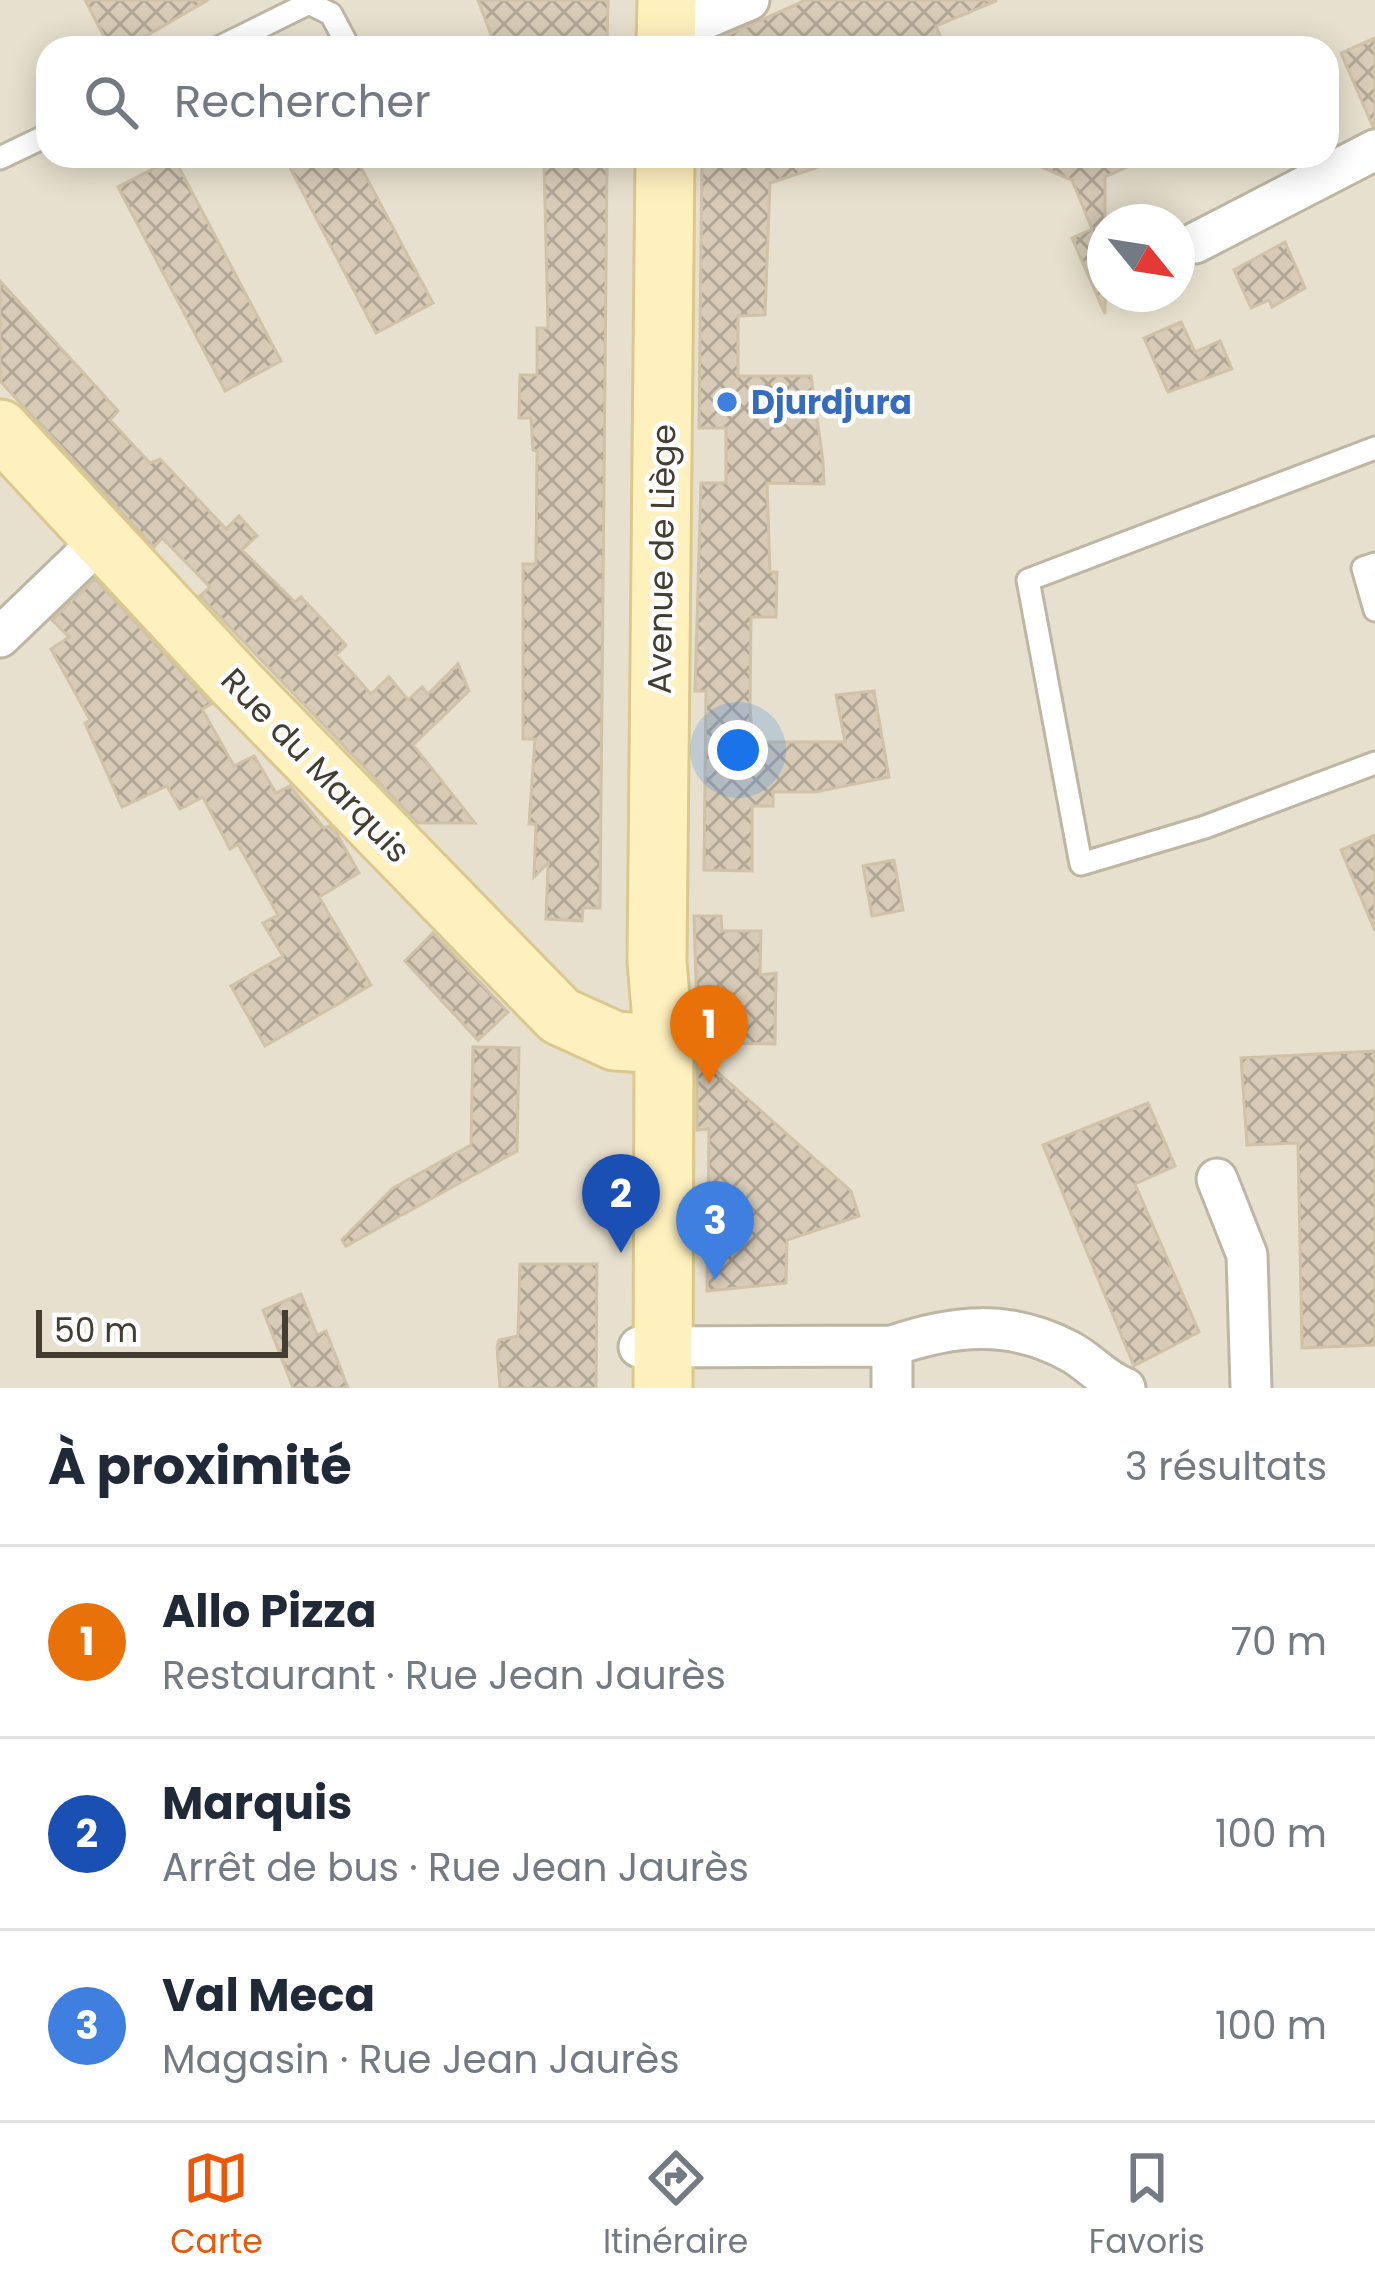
<!DOCTYPE html>
<html lang="fr">
<head>
<meta charset="utf-8">
<style>
  body { margin:0; font-family:Poppins,sans-serif; background:#f6f6f7; color:#1f2937 }
  .compass { position:absolute; left:1087px; top:204px; width:108px; height:108px; border-radius:50%; background:#fff; box-shadow:0 6px 30px #0003; rotate:120deg }
  .scale { position:absolute; left:36px; bottom:30px; width:252px; box-sizing:border-box; padding-left:12px; border:6px solid #443d31; border-top:0; font-size:33px; line-height:42px; white-space:nowrap; color:#443d31; -webkit-text-stroke:9px #fff; paint-order:stroke }
  .you { position:absolute; left:738px; top:750px; width:42px; height:42px; margin:-30px; border:9px solid #fff; border-radius:50%; background:#1a73e8; box-shadow:0 0 0 18px #1a73e833 }
  .badge { display:grid; place-items:center; width:78px; height:78px; border-radius:50%; background:#ea580c; color:#fff; font-size:39px; font-weight:700 }
  .pin { position:absolute; translate:-50% -99px; filter:drop-shadow(0 3px 6px #0008) }
  .pin::after { content:''; position:absolute; top:63px; width:42px; height:36px; background:inherit; clip-path:polygon(0 0,100% 0,50% 100%) }
  .list { margin:0; padding:0; list-style:none }
  h2 { display:flex; justify-content:space-between; align-items:center; height:156px; margin:0; padding:0 48px; font-size:51px }
  h2 small { font-size:39px; font-weight:400; color:#747a83 }
  .list li { display:grid; grid-template-columns:78px 1fr auto; gap:36px; align-items:center; box-sizing:border-box; height:192px; padding:0 48px; border-top:3px solid #e0e1e3 }
  .list b { display:block; font-size:45px; white-space:nowrap }
  .list p { margin:0; font-size:39px; white-space:nowrap; color:#747a83 }
  .list em { font-size:39px; font-style:normal; color:#747a83 }
  .icon { flex:none; width:66px; height:66px; fill:none; stroke:currentColor; stroke-width:2; stroke-linecap:round; stroke-linejoin:round }
  .map { position:relative; flex:none; width:1375px; height:1388px; overflow:hidden }
  .search { position:absolute; background:#fff; box-shadow:0 6px 30px #0003; left:36px; right:36px; top:36px; height:132px; display:flex; align-items:center; gap:30px; box-sizing:border-box; padding:0 42px; border-radius:36px; color:#747a83; font-size:45px }
  .sheet { height:732px; background:#fff }
  nav { display:flex; justify-content:space-around; align-items:center; box-sizing:border-box; height:168px; border-top:3px solid #e0e1e3; background:#fff; font-size:33px; color:#747a83 }
  nav a { display:grid; justify-items:center; gap:6px }
  nav .on { color:#ea580c }
  .map>svg:first-child { display:block }
</style>
</head>
<body>
<div class="map">
<svg width="1375" height="1388" viewBox="0 0 1375 1388">
  <defs>
    <pattern id="building-cross-hatch" width="8" height="8" patternUnits="userSpaceOnUse" patternTransform="scale(3)"><rect width="8" height="8" fill="#d8ccb8"/><path d="M0 0l8 8M0 8l8-8" fill="none" stroke="#b1a796"/></pattern>
  </defs>
  <rect width="100%" height="100%" fill="#f3eee1"/>
  <path fill="#e7e0ce" fill-rule="evenodd" d="M 0,0 L 1375,0 L 1375,1388 L 0,1388 ZM 48,48 L 1327,48 L 1327,156 L 48,156 ZM 1105,222 L 1177,222 L 1177,294 L 1105,294 Z"/>
  <path fill="url(#building-cross-hatch)" stroke="#d0c2a8" stroke-width="3" d="M 85,0 L 208,0 L 125,48 L 110,48 Z
    M 478,0 L 608,0 L 607,48 L 496,48 Z
    M 806,0 L 996,0 L 996,1 L 936,26 L 945,48 L 699,48 Z
    M 1375,38 L 1375,126 L 1373,127 L 1341,53 Z
    M 284,156 L 355,156 L 433,303 L 376,333 Z
    M 551,156 L 604,156 L 607,164 L 600,908 L 583,908 L 582,921 L 546,919 L 548,863 L 534,877 L 536,824 L 529,824 L 535,739 L 523,739 L 523,564 L 536,564 L 537,451 L 533,450 L 531,418 L 519,418 L 520,375 L 537,375 L 537,328 L 548,328 L 544,163 L 551,163 Z
    M 702,156 L 837,156 L 837,161 L 770,183 L 765,315 L 738,316 L 738,376 L 811,376 L 823,461 L 824,484 L 767,483 L 770,572 L 777,572 L 776,617 L 751,617 L 750,709 L 753,742 L 845,742 L 836,695 L 874,691 L 889,777 L 815,792 L 773,792 L 773,806 L 752,806 L 752,871 L 704,870 L 706,691 L 695,691 L 701,483 L 726,483 L 726,428 L 699,428 Z
    M 1015,156 L 1152,156 L 1105,177 L 1105,314 L 1072,238 L 1092,229 L 1072,180 Z
    M 174,158 L 281,361 L 225,391 L 118,187 Z
    M 1285,242 L 1305,288 L 1272,307 L 1269,300 L 1251,308 L 1234,270 Z
    M 0,281 L 118,411 L 110,420 L 150,463 L 160,459 L 226,529 L 239,516 L 257,536 L 242,550 L 295,602 L 301,597 L 346,645 L 336,655 L 371,694 L 389,677 L 408,700 L 422,687 L 428,694 L 458,664 L 469,691 L 413,745 L 475,823 L 418,823 L 200,596 L 210,587 L 162,538 L 154,547 L 0,381 Z
    M 1181,322 L 1195,352 L 1220,341 L 1232,369 L 1168,392 L 1144,338 Z
    M 95,579 L 211,704 L 202,709 L 234,766 L 254,756 L 276,793 L 290,786 L 324,828 L 329,826 L 337,834 L 359,873 L 319,897 L 371,985 L 265,1046 L 231,986 L 283,956 L 263,923 L 278,915 L 238,844 L 230,849 L 203,797 L 180,809 L 167,786 L 122,807 L 85,723 L 90,720 L 51,649 L 69,637 L 52,620 Z
    M 1375,835 L 1375,931 L 1341,850 Z
    M 894,860 L 903,910 L 872,916 L 863,866 Z
    M 694,916 L 721,916 L 722,931 L 761,931 L 760,975 L 776,973 L 775,1044 L 698,1043 Z
    M 433,933 L 508,1012 L 478,1040 L 405,961 Z
    M 473,1047 L 519,1048 L 517,1151 L 346,1246 L 342,1240 L 393,1188 L 471,1145 Z
    M 1375,1051 L 1375,1345 L 1302,1348 L 1298,1143 L 1247,1145 L 1241,1058 Z
    M 697,1054 L 851,1191 L 859,1216 L 787,1240 L 786,1283 L 707,1291 L 709,1129 L 697,1130 Z
    M 1148,1103 L 1175,1166 L 1135,1184 L 1199,1332 L 1134,1366 L 1043,1145 Z
    M 520,1264 L 597,1264 L 596,1388 L 500,1388 L 497,1347 L 499,1340 L 518,1336 Z
    M 301,1294 L 317,1335 L 326,1331 L 348,1388 L 293,1388 L 263,1310 Z"/>
  <g fill="none" stroke-linecap="round" stroke-linejoin="round">
    <defs>
      <path id="service" d="M 218,48 L 309,3 L 331,14 L 349,48
        M 0,158 L 48,135
        M 1375,448 L 1028,580 L 1081,864 L 1205,827 L 1375,763
        M 1375,564 L 1363,568 L 1375,610"/>
      <path id="minor" d="M 667,22 L 704,19 L 749,0
        M 1195,243 L 1375,150
        M 0,637 L 103,538
        M 1217,1179 L 1247,1255 L 1251,1388
        M 892,1346 C 953,1325 1010,1319 1069,1351 C 1089,1361 1103,1380 1125,1388
        M 639,1347 L 892,1346 L 892,1388"/>
      <path id="secondary" d="M 666,48 L 667,0
        M 0,429 L 235,682 L 560,1016 L 615,1041 L 664,1044
        M 663,1388 L 664,1044 L 657,962 L 665,156"/>
    </defs>
    <use href="#service" stroke="#beb6a3" stroke-width="27"/>
    <use href="#minor" stroke="#beb6a3" stroke-width="45"/>
    <use href="#secondary" stroke="#dac88d" stroke-width="63"/>
    <use href="#service" stroke="#fff" stroke-width="21"/>
    <use href="#minor" stroke="#fff" stroke-width="39"/>
    <use href="#secondary" stroke="#fff1be" stroke-width="57"/>
  </g>
  <circle fill="#3f7fe0" stroke="#fff" stroke-width="4.5" cx="727" cy="402" r="12"/>
  <g text-anchor="middle" stroke-width="9" stroke-linejoin="round" paint-order="stroke">
    <g font-size="33" font-weight="bold" fill="#366cbe" stroke="#fff" text-anchor="start">
      <text x="751" y="414">Djurdjura</text>
    </g>
    <g font-size="33" fill="#443d31" stroke="#fff">
      <text transform="translate(661 559) rotate(-89)" y="12">Avenue de Liège</text>
      <text transform="translate(316 765) rotate(46)" y="12">Rue du Marquis</text>
    </g>
  </g>
</svg>
<svg class="compass" viewBox="-18 -18 36 36"><path d="M0-13l5 13h-10z" fill="#e53935"/><path d="M0 13l5-13h-10z" fill="#747a83"/></svg>
<div class="scale">50 m</div>
<div class="you"></div>
<div class="pin badge" style="left:709px;top:1084px;background:#e8710a">1</div>
<div class="pin badge" style="left:621px;top:1253px;background:#1a4fb4">2</div>
<div class="pin badge" style="left:715px;top:1280px;background:#3f7fe0">3</div>
<div class="search"><svg class="icon" aria-label="search" viewBox="0 0 24 24"><circle cx="10" cy="10" r="6"/><path d="M15 15l6 6"/></svg>Rechercher</div>
</div>
<section class="sheet">
<h2>À proximité<small>3 résultats</small></h2>
<ul class="list">
<li><span class="badge" style="background:#e8710a">1</span><div><b>Allo Pizza</b><p>Restaurant · Rue Jean Jaurès</p></div><em>70 m</em></li>
<li><span class="badge" style="background:#1a4fb4">2</span><div><b>Marquis</b><p>Arrêt de bus · Rue Jean Jaurès</p></div><em>100 m</em></li>
<li><span class="badge" style="background:#3f7fe0">3</span><div><b>Val Meca</b><p>Magasin · Rue Jean Jaurès</p></div><em>100 m</em></li>
</ul>
</section>
<nav>
<a class="on"><svg class="icon" aria-label="map" viewBox="0 0 24 24"><path d="M3 6l6-2 6 2 6-2v14l-6 2-6-2-6 2zM9 4v14M15 6v14"/></svg>Carte</a>
<a><svg class="icon" aria-label="directions" viewBox="0 0 24 24"><path d="M12 3l9 9-9 9-9-9zM9 14v-3h6M13 9l2 2-2 2"/></svg>Itinéraire</a>
<a><svg class="icon" aria-label="saved" viewBox="0 0 24 24"><path d="M7 4h10v16l-5-4-5 4z"/></svg>Favoris</a>
</nav>
</body>
</html>
